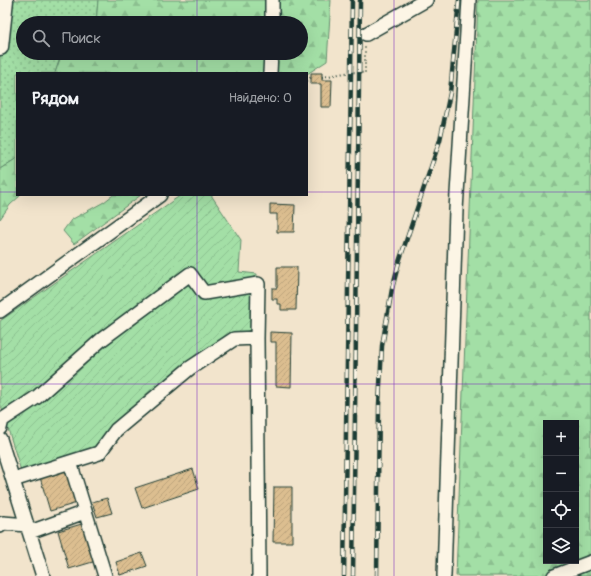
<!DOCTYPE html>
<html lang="ru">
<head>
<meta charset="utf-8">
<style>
  body { margin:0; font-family:Pangolin,sans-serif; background:#20242c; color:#f1f3f6 }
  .controls { position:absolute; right:12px; bottom:12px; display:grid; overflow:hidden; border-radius:0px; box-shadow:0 4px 16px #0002 }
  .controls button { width:36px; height:36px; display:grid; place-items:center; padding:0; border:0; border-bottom:1px solid #363941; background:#171b24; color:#f1f3f6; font:20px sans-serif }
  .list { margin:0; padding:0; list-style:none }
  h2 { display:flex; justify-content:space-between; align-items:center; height:52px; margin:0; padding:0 16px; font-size:17px }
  h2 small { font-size:13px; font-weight:400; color:#9ea1a6 }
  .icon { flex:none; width:22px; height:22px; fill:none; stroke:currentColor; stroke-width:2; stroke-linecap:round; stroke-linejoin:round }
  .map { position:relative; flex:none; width:591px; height:576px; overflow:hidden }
  .search { position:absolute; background:#171b24; box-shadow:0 4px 16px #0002; left:16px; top:16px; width:292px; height:44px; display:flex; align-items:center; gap:10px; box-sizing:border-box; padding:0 14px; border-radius:22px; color:#9ea1a6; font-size:15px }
  .panel { position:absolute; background:#171b24; box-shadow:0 4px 16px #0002; left:16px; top:72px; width:292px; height:124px; border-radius:0px }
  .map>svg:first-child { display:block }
</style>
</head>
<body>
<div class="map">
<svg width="591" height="576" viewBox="0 0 591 576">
  <defs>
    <pattern id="grass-dots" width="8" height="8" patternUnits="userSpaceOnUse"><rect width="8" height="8" fill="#a3dfa6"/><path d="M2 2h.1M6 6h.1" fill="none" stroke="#8cc090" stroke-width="1.8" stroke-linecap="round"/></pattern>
    <pattern id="forest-firs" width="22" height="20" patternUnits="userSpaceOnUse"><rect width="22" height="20" fill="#a3dfa6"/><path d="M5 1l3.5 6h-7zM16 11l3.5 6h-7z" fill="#8cc090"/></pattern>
    <pattern id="garden-furrows" width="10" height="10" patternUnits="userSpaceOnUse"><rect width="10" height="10" fill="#a3dfa6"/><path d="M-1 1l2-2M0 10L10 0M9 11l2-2" fill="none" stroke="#8cc090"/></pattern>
    <pattern id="building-hatch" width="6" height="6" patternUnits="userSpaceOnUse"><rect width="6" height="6" fill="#dcbe90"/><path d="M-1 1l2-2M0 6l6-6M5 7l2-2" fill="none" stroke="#bca47d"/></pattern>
  </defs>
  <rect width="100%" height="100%" fill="#f2e4cc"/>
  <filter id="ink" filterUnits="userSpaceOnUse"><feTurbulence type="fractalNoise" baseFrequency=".025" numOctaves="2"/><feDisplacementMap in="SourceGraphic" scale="8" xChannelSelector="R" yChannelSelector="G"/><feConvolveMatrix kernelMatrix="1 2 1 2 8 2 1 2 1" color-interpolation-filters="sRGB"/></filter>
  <g filter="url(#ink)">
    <path fill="url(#grass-dots)" stroke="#618e6d" d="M 0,0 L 98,0 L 96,23 L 23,23 L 23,53 L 62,53 L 55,73 L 17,73 L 17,158 L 0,169 Z"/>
    <path fill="url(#forest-firs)" stroke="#618e6d" fill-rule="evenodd" d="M 98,0 L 331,0 L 327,61 L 307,74 L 55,73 L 62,53 L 301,53 L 301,23 L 96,23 Z
      M 478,0 L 591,0 L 591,576 L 456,576 ZM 546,423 L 576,423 L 576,561 L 546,561 Z
      M 17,158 L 17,195 L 21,195 L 10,205 L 0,219 L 0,169 Z
      M 113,195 L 141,195 L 74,244 L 63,231 L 71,220 L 104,202 Z"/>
    <path fill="url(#garden-furrows)" stroke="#618e6d" d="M 181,195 L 211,195 L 241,240 L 239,272 L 257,274 L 255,328 L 232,337 L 96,449 L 21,471 L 0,403 L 0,321 Z"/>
    <path fill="url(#building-hatch)" stroke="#1f3d34" d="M 311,73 L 322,73 L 322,80 L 332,80 L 331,107 L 321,107 L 321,84 L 311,84 Z
      M 270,204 L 295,205 L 294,232 L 277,232 L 277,214 L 270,214 Z
      M 277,267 L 297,267 L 296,310 L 281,310 L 281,304 L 277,304 L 277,299 L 272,299 L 272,288 L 277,288 Z
      M 270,332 L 292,333 L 291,387 L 276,386 L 276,342 L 270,342 Z
      M 66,466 L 77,503 L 50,511 L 39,474 Z
      M 193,469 L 199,489 L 142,508 L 135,488 Z
      M 274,487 L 292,487 L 292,542 L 273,542 Z
      M 107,498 L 112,513 L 97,517 L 92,502 Z
      M 85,523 L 96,561 L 69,569 L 58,531 Z
      M 142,553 L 147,566 L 120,575 L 116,562 Z"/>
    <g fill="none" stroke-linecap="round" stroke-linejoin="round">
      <defs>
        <path id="minor" d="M 272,23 L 272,0
          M 366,34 L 426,0
          M 270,73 L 271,53
          M 0,311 L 160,195
          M 0,428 L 2,420 L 37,397 L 101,340 L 190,274 L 204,293 L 258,284 L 257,338 L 259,576
          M 0,439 L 43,576
          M 70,462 L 105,576
          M 13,480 L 99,453 L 116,430 L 190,368 L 234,339 L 257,338
          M 0,526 L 3,523 L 27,525
          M 30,532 L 85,512
          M 444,576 L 456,210 L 469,0
          M 554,576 L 591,562"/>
        <path id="major" d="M 0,47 L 5,0"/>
      </defs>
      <use href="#minor" stroke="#1f3d34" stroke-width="16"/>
      <use href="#major" stroke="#1f3d34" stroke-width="19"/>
      <path stroke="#1f3d34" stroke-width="2" stroke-dasharray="1 3" stroke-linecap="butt" d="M 322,77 L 351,72 L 365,73 L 365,46
        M 307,81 L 311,77"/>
      <use href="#minor" stroke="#fcf5e5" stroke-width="13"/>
      <use href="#major" stroke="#fcf5e5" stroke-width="16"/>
      <defs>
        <path id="rail" d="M 344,576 L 352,0
          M 353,576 L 360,0
          M 377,576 L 379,405 L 382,346 L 392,289 L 399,262 L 440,140 L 450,93 L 459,0"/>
      </defs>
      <use href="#rail" stroke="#1f3d34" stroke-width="4.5"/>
      <use href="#rail" stroke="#fcf5e5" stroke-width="3" stroke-dasharray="9" stroke-linecap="butt"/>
    </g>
  </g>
  <path fill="none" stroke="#7b2cbf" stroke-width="1" stroke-opacity="0.55" d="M 197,0 L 197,23M 394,0 L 394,576M 197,53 L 197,73M 0,192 L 17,192M 307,192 L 591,192M 197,195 L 197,576M 0,384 L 591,384"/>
</svg>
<div class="controls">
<button>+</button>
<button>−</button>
<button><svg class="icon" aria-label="locate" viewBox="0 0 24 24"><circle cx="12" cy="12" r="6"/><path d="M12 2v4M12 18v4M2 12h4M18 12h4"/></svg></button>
<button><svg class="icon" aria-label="layers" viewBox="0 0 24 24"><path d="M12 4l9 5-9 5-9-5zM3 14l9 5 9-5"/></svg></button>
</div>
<div class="search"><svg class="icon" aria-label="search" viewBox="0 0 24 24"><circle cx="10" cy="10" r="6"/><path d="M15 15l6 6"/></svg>Поиск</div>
<section class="panel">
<h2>Рядом<small>Найдено: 0</small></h2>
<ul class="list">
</ul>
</section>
</div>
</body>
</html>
